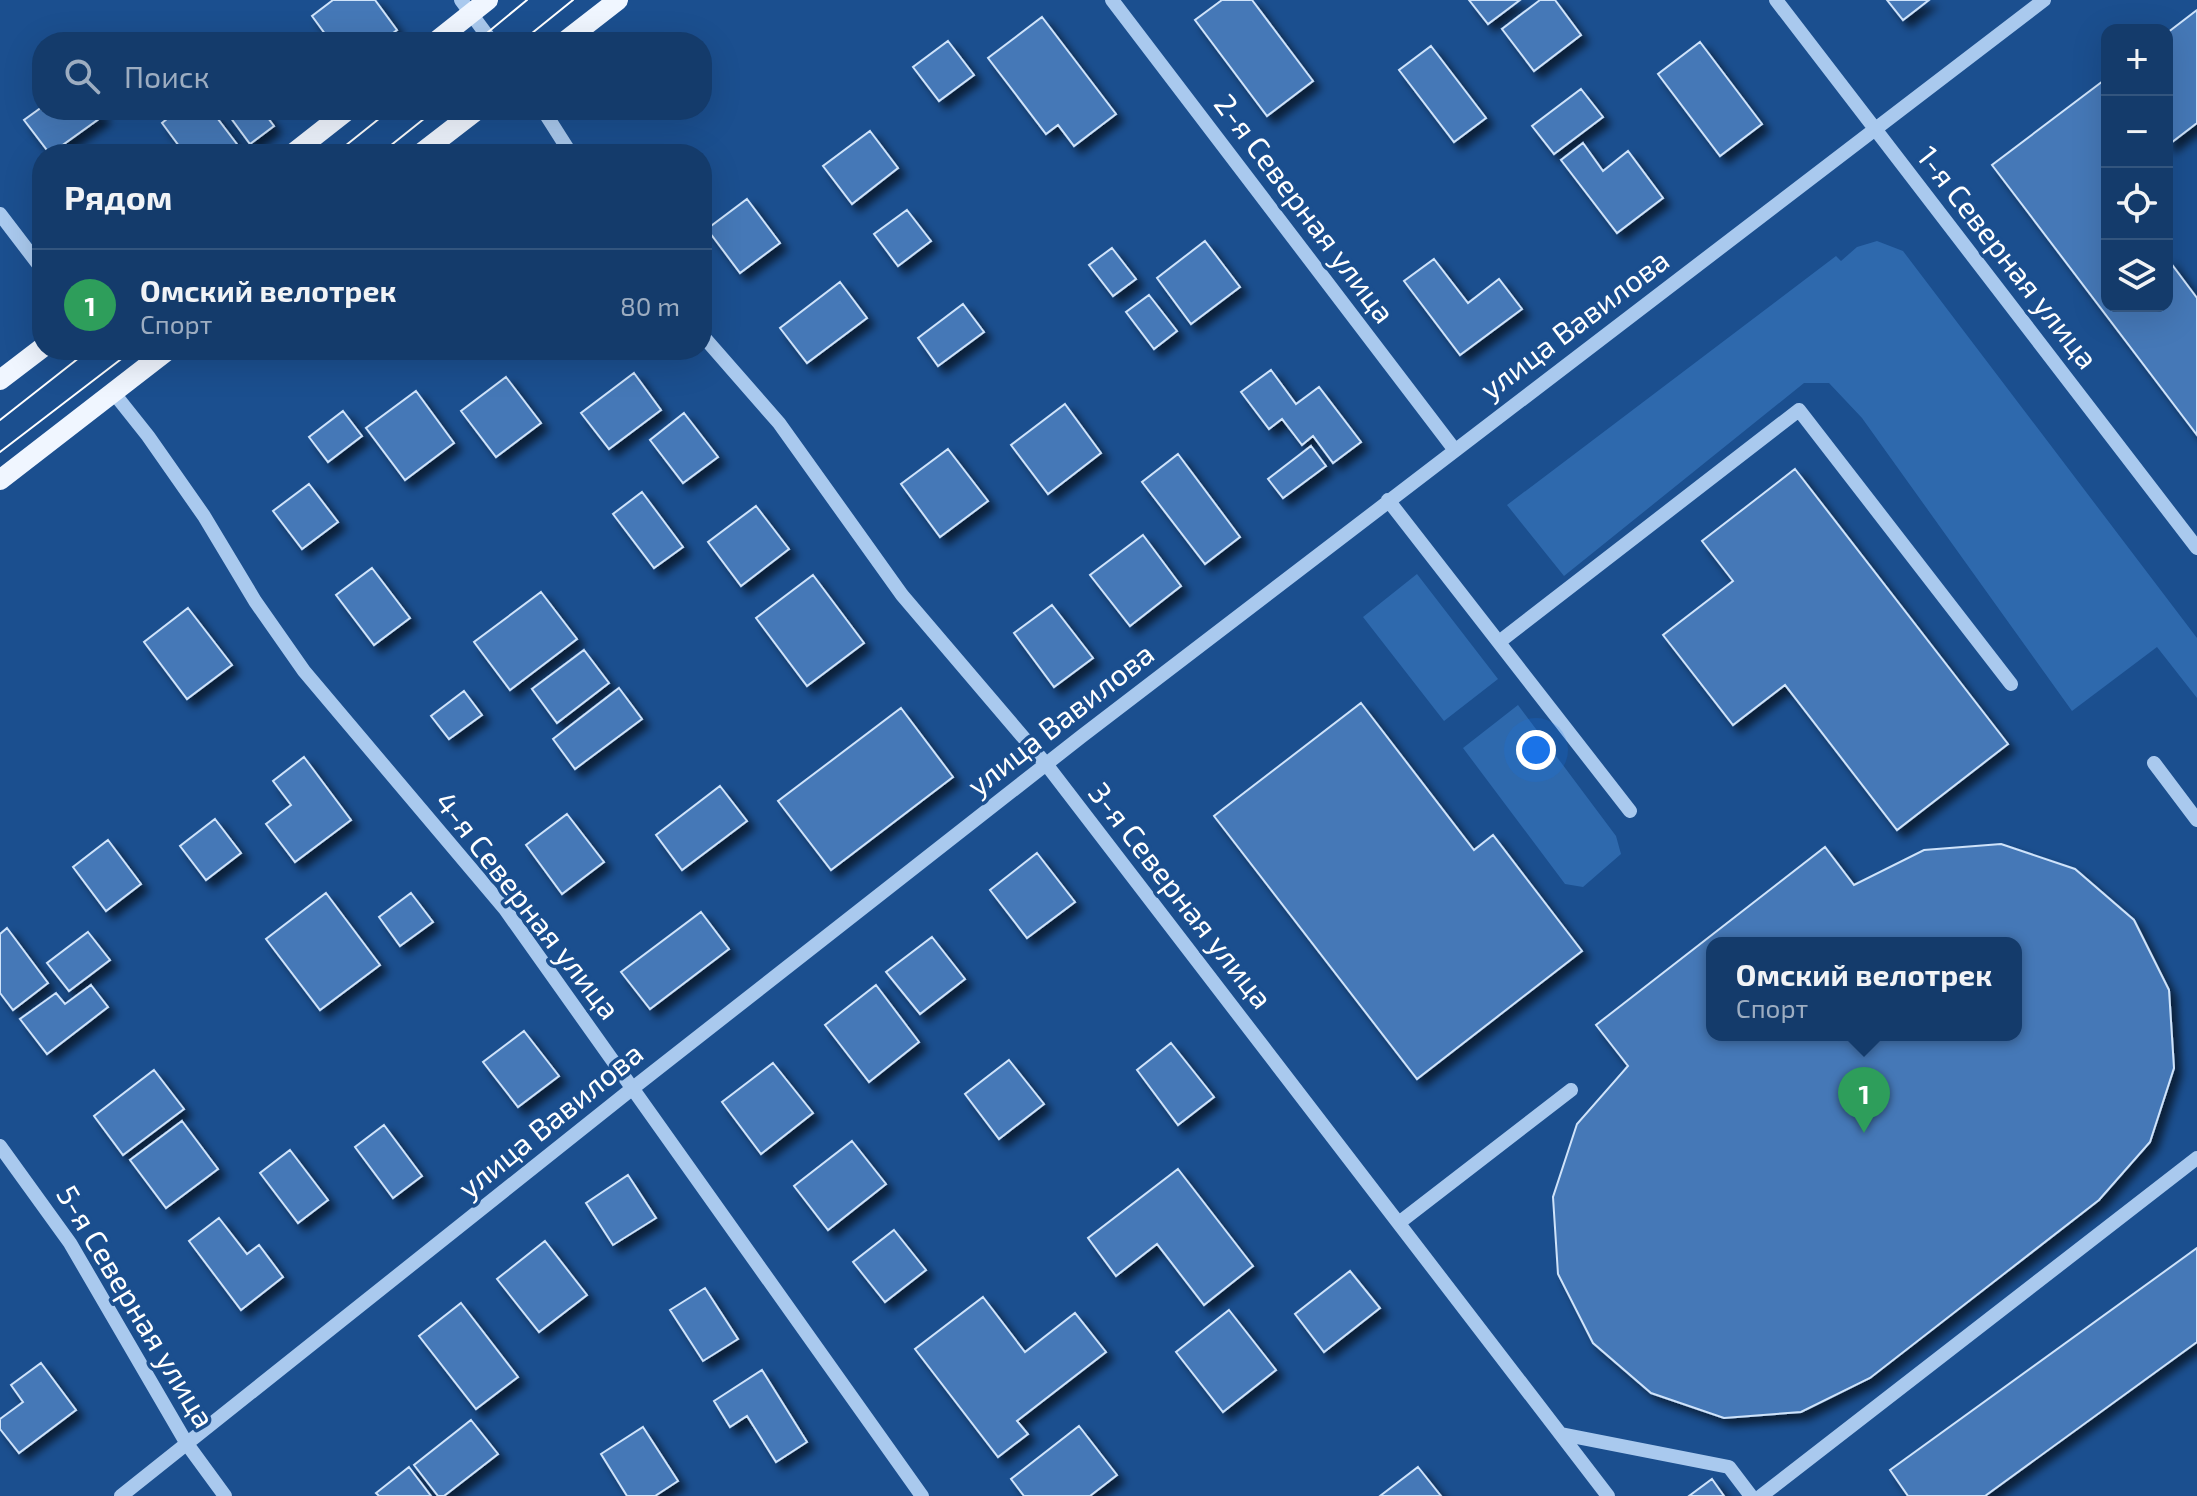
<!DOCTYPE html>
<html lang="ru">
<head>
<meta charset="utf-8">
<style>
  body { margin:0; font-family:"Exo 2",sans-serif; background:#214673; color:#f1f3f6 }
  .controls { position:absolute; right:24px; top:24px; display:grid; overflow:hidden; border-radius:16px; box-shadow:0 8px 32px #0002 }
  .controls button { width:72px; height:72px; display:grid; place-items:center; padding:0; border:0; border-bottom:2px solid #33557e; background:#143b6b; color:#f1f3f6; font:40px sans-serif }
  .you { position:absolute; left:1536px; top:750px; width:28px; height:28px; margin:-20px; border:6px solid #fff; border-radius:50%; background:#1a73e8; box-shadow:0 0 0 12px #1a73e833 }
  .badge { display:grid; place-items:center; width:52px; height:52px; border-radius:50%; background:#bca0f2; color:#fff; font-size:26px; font-weight:700 }
  .pin { position:absolute; translate:-50% -66px; filter:drop-shadow(0 2px 4px #0008) }
  .pin::after { content:''; position:absolute; top:42px; width:28px; height:24px; background:inherit; clip-path:polygon(0 0,100% 0,50% 100%) }
  .popup { position:absolute; left:1706px; top:937px; width:316px; height:104px; box-sizing:border-box; display:grid; place-content:center; border-radius:16px; background:#143b6b; filter:drop-shadow(0 2px 6px #0005); font-size:26px; white-space:nowrap; color:#9dadc1 }
  .popup b { font-size:30px; color:#f1f3f6 }
  .popup::after { content:''; position:absolute; left:50%; top:100%; margin-left:-16px; border:16px solid transparent; border-top-color:#143b6b }
  .list { margin:0; padding:0; list-style:none }
  h2 { display:flex; justify-content:space-between; align-items:center; height:104px; margin:0; padding:0 32px; font-size:34px }
  h2 small { font-size:26px; font-weight:400; color:#9dadc1 }
  .list li { display:grid; grid-template-columns:52px 1fr auto; gap:24px; align-items:center; box-sizing:border-box; height:112px; padding:0 32px; border-top:2px solid #33557e }
  .list b { display:block; font-size:30px; white-space:nowrap }
  .list p { margin:0; font-size:26px; white-space:nowrap; color:#9dadc1 }
  .list em { font-size:26px; font-style:normal; color:#9dadc1 }
  .icon { flex:none; width:44px; height:44px; fill:none; stroke:currentColor; stroke-width:2; stroke-linecap:round; stroke-linejoin:round }
  .map { position:relative; flex:none; width:2197px; height:1496px; overflow:hidden }
  .search { position:absolute; background:#143b6b; box-shadow:0 8px 32px #0002; left:32px; top:32px; width:680px; height:88px; display:flex; align-items:center; gap:20px; box-sizing:border-box; padding:0 28px; border-radius:32px; color:#9dadc1; font-size:30px }
  .panel { position:absolute; background:#143b6b; box-shadow:0 8px 32px #0002; left:32px; top:144px; width:680px; height:216px; border-radius:32px }
  .map>svg:first-child { display:block }
</style>
</head>
<body>
<div class="map">
<svg width="2197" height="1496" viewBox="0 0 2197 1496">
  <defs>
    <filter id="shadow"><feDropShadow dx="7" dy="7" stdDeviation="4" flood-color="#0009"/></filter>
  </defs>
  <rect width="100%" height="100%" fill="#1b4f8f"/>
  <path fill="#2e69ad" d="M 1877,241 L 1903,251 L 2197,638 L 2197,698 L 2157,647 L 2072,711 L 1862,418 L 1829,383 L 1804,383 L 1564,576 L 1507,505 L 1836,256 L 1841,261 L 1857,247 Z
    M 1417,574 L 1498,679 L 1444,721 L 1363,617 Z
    M 1518,705 L 1616,836 L 1621,854 L 1583,887 L 1565,884 L 1463,748 Z"/>
  <path fill="#4478b7" stroke="#cfe3fa" stroke-width="2" fill-rule="evenodd" filter="url(#shadow)" d="M 333,0 L 375,0 L 397,30 L 381,42 L 331,42 L 312,16 Z
    M 1222,0 L 1252,0 L 1313,81 L 1267,116 L 1195,20 Z
    M 1469,0 L 1520,0 L 1488,24 Z
    M 1540,0 L 1555,0 L 1581,35 L 1534,71 L 1502,29 Z
    M 1887,0 L 1929,0 L 1903,20 Z
    M 2197,10 L 2197,123 L 2167,146 L 2167,33 Z
    M 1042,17 L 1116,114 L 1074,146 L 1058,125 L 1046,134 L 988,58 Z
    M 948,41 L 974,75 L 939,101 L 913,67 Z
    M 1700,42 L 1762,124 L 1720,156 L 1658,74 Z
    M 1431,46 L 1486,118 L 1454,142 L 1399,70 Z
    M 2107,78 L 2107,306 L 2167,306 L 2167,258 L 2197,298 L 2197,435 L 1992,165 Z
    M 1581,89 L 1603,117 L 1554,154 L 1532,126 Z
    M 42,107 L 42,110 L 98,110 L 103,116 L 50,154 L 24,120 Z
    M 178,110 L 211,110 L 243,152 L 185,154 L 162,123 Z
    M 225,110 L 262,110 L 274,126 L 250,144 Z
    M 870,131 L 898,168 L 852,204 L 823,166 Z
    M 1583,143 L 1603,171 L 1628,151 L 1663,198 L 1617,233 L 1561,160 Z
    M 747,199 L 780,243 L 740,273 L 707,229 Z
    M 907,210 L 931,241 L 898,266 L 874,234 Z
    M 1205,241 L 1240,287 L 1191,324 L 1157,278 Z
    M 1112,248 L 1136,279 L 1113,296 L 1089,265 Z
    M 1434,259 L 1468,303 L 1499,279 L 1522,309 L 1460,355 L 1404,281 Z
    M 840,282 L 867,318 L 807,363 L 780,328 Z
    M 1149,295 L 1177,331 L 1154,349 L 1126,312 Z
    M 963,304 L 984,332 L 938,366 L 918,338 Z
    M 1271,370 L 1296,404 L 1319,387 L 1361,442 L 1333,463 L 1313,436 L 1302,445 L 1282,419 L 1269,429 L 1241,392 Z
    M 634,373 L 661,410 L 609,449 L 581,413 Z
    M 506,377 L 541,423 L 496,457 L 461,411 Z
    M 416,391 L 454,443 L 405,480 L 366,428 Z
    M 1065,404 L 1101,453 L 1048,494 L 1011,445 Z
    M 343,411 L 362,436 L 328,462 L 309,437 Z
    M 684,413 L 718,457 L 683,483 L 650,440 Z
    M 1311,446 L 1326,466 L 1283,498 L 1268,479 Z
    M 948,449 L 988,501 L 940,537 L 901,484 Z
    M 1178,454 L 1240,537 L 1205,564 L 1142,482 Z
    M 1795,469 L 2008,744 L 1897,830 L 1785,685 L 1733,725 L 1663,635 L 1733,581 L 1702,541 Z
    M 309,484 L 338,522 L 302,549 L 273,511 Z
    M 642,492 L 683,547 L 654,568 L 613,514 Z
    M 756,506 L 789,549 L 741,586 L 708,542 Z
    M 1143,535 L 1181,586 L 1130,626 L 1090,575 Z
    M 372,568 L 410,618 L 374,645 L 336,595 Z
    M 813,575 L 864,643 L 807,686 L 756,618 Z
    M 541,592 L 577,639 L 510,690 L 474,642 Z
    M 1052,605 L 1093,658 L 1054,687 L 1014,633 Z
    M 188,608 L 232,665 L 187,699 L 144,642 Z
    M 584,650 L 609,683 L 557,723 L 532,689 Z
    M 619,688 L 642,719 L 575,769 L 553,739 Z
    M 464,691 L 482,715 L 449,739 L 431,716 Z
    M 1361,703 L 1474,850 L 1493,835 L 1582,951 L 1417,1079 L 1214,816 Z
    M 901,708 L 953,777 L 831,870 L 778,801 Z
    M 304,757 L 351,820 L 295,862 L 266,824 L 291,805 L 273,781 Z
    M 720,786 L 747,821 L 682,870 L 656,835 Z
    M 567,814 L 604,862 L 562,894 L 526,845 Z
    M 215,819 L 241,853 L 206,880 L 180,846 Z
    M 108,840 L 141,884 L 106,911 L 73,867 Z
    M 2001,844 L 2075,869 L 2134,920 L 2169,990 L 2174,1068 L 2150,1142 L 2099,1200 L 1870,1378 L 1801,1412 L 1724,1418 L 1651,1393 L 1593,1343 L 1558,1274 L 1553,1197 L 1577,1124 L 1628,1066 L 1596,1025 L 1825,847 L 1854,885 L 1924,850 ZM 1712,943 L 2016,943 L 2016,1035 L 1712,1035 Z
    M 1037,853 L 1075,902 L 1027,938 L 990,890 Z
    M 326,893 L 380,965 L 320,1010 L 266,939 Z
    M 411,893 L 433,922 L 400,946 L 379,917 Z
    M 701,912 L 729,949 L 650,1009 L 621,972 Z
    M 7,928 L 48,983 L 13,1010 L 0,993 L 0,934 Z
    M 88,932 L 110,960 L 69,991 L 47,963 Z
    M 932,937 L 965,979 L 920,1014 L 886,972 Z
    M 91,985 L 108,1007 L 47,1054 L 20,1019 L 56,993 L 65,1004 Z
    M 876,985 L 919,1042 L 869,1082 L 825,1025 Z
    M 524,1031 L 559,1076 L 518,1107 L 483,1062 Z
    M 1171,1043 L 1214,1097 L 1178,1125 L 1137,1070 Z
    M 1009,1060 L 1044,1104 L 999,1139 L 965,1094 Z
    M 773,1063 L 813,1113 L 761,1154 L 722,1102 Z
    M 154,1070 L 184,1109 L 123,1155 L 94,1116 Z
    M 182,1121 L 218,1169 L 166,1208 L 130,1160 Z
    M 384,1125 L 422,1176 L 393,1198 L 355,1147 Z
    M 852,1141 L 886,1184 L 828,1230 L 794,1186 Z
    M 290,1150 L 328,1200 L 298,1223 L 260,1173 Z
    M 1178,1169 L 1253,1266 L 1204,1305 L 1157,1244 L 1116,1276 L 1088,1238 Z
    M 628,1175 L 656,1218 L 613,1245 L 586,1203 Z
    M 219,1218 L 247,1254 L 259,1245 L 283,1277 L 241,1310 L 189,1241 Z
    M 894,1230 L 926,1270 L 885,1302 L 853,1262 Z
    M 545,1241 L 587,1295 L 539,1332 L 497,1279 Z
    M 2197,1248 L 2197,1342 L 1985,1496 L 1908,1496 L 1890,1470 Z
    M 1350,1271 L 1380,1308 L 1324,1352 L 1295,1314 Z
    M 705,1288 L 738,1339 L 703,1361 L 670,1310 Z
    M 983,1297 L 1025,1352 L 1075,1313 L 1106,1352 L 1017,1421 L 1028,1434 L 998,1457 L 915,1349 Z
    M 461,1303 L 518,1377 L 476,1409 L 419,1336 Z
    M 1229,1310 L 1276,1370 L 1223,1412 L 1176,1352 Z
    M 41,1363 L 76,1410 L 19,1453 L 0,1429 L 0,1419 L 23,1402 L 11,1385 Z
    M 762,1370 L 807,1442 L 776,1462 L 747,1416 L 730,1427 L 714,1401 Z
    M 471,1420 L 498,1454 L 444,1496 L 438,1496 L 414,1465 Z
    M 1079,1426 L 1117,1475 L 1090,1496 L 1024,1496 L 1011,1479 Z
    M 643,1427 L 678,1481 L 655,1496 L 627,1496 L 601,1454 Z
    M 409,1467 L 431,1496 L 379,1496 L 376,1493 Z
    M 1418,1467 L 1441,1496 L 1380,1496 Z
    M 1712,1479 L 1724,1496 L 1689,1496 Z"/>
  <g fill="none" stroke-linecap="round" stroke-linejoin="round">
    <path stroke="#a9c9ee" stroke-width="14" d="M 461,0 L 492,42
      M 1112,0 L 1454,449
      M 1776,0 L 2197,548
      M 543,110 L 571,154
      M 0,214 L 42,269
      M 702,335 L 779,423 L 902,595 L 1046,764 L 1608,1496
      M 113,392 L 148,436 L 204,516 L 255,601 L 304,671 L 505,909 L 922,1496
      M 1388,500 L 1630,811
      M 1499,642 L 1799,410 L 2011,684
      M 2154,763 L 2197,820
      M 0,1146 L 70,1243 L 187,1444 L 225,1496
      M 1400,1222 L 1571,1090
      M 1561,1434 L 1729,1467 L 1751,1496
      M 121,1496 L 633,1088 L 1082,736 L 2044,0
      M 1761,1496 L 2197,1158"/>
    <path stroke="#f0f6ff" stroke-width="20" d="M 435,42 L 488,0
      M 564,42 L 618,0
      M 292,154 L 348,110
      M 420,154 L 477,110
      M 0,380 L 42,348
      M 0,480 L 168,350"/>
    <path stroke="#fff" stroke-width="2" d="M 476,42 L 527,0
      M 521,42 L 573,0
      M 335,154 L 390,110
      M 380,154 L 435,110
      M 0,420 L 89,350
      M 0,452 L 133,350"/>
  </g>
  <g text-anchor="middle" stroke-width="7" stroke-linejoin="round" paint-order="stroke">
    <g font-size="30" fill="#fff" stroke="#1b4f8f">
      <text transform="translate(1304 209) rotate(53)" y="10">2-я Северная улица</text>
      <text transform="translate(2007 258) rotate(52)" y="10">1-я Северная улица</text>
      <text transform="translate(1575 325) rotate(-37)" y="10">улица Вавилова</text>
      <text transform="translate(1061 720) rotate(-38)" y="10">улица Вавилова</text>
      <text transform="translate(1180 896) rotate(52)" y="10">3-я Северная улица</text>
      <text transform="translate(527 906) rotate(52)" y="10">4-я Северная улица</text>
      <text transform="translate(551 1121) rotate(-39)" y="10">улица Вавилова</text>
      <text transform="translate(135 1307) rotate(59)" y="10">5-я Северная улица</text>
    </g>
  </g>
</svg>
<div class="controls">
<button>+</button>
<button>−</button>
<button><svg class="icon" aria-label="locate" viewBox="0 0 24 24"><circle cx="12" cy="12" r="6"/><path d="M12 2v4M12 18v4M2 12h4M18 12h4"/></svg></button>
<button><svg class="icon" aria-label="layers" viewBox="0 0 24 24"><path d="M12 4l9 5-9 5-9-5zM3 14l9 5 9-5"/></svg></button>
</div>
<div class="you"></div>
<div class="pin badge" style="left:1864px;top:1133px;background:#2e9e5b">1</div>
<div class="popup"><b>Омский велотрек</b>Спорт</div>
<div class="search"><svg class="icon" aria-label="search" viewBox="0 0 24 24"><circle cx="10" cy="10" r="6"/><path d="M15 15l6 6"/></svg>Поиск</div>
<section class="panel">
<h2>Рядом<small></small></h2>
<ul class="list">
<li><span class="badge" style="background:#2e9e5b">1</span><div><b>Омский велотрек</b><p>Спорт</p></div><em>80 m</em></li>
</ul>
</section>
</div>
</body>
</html>
